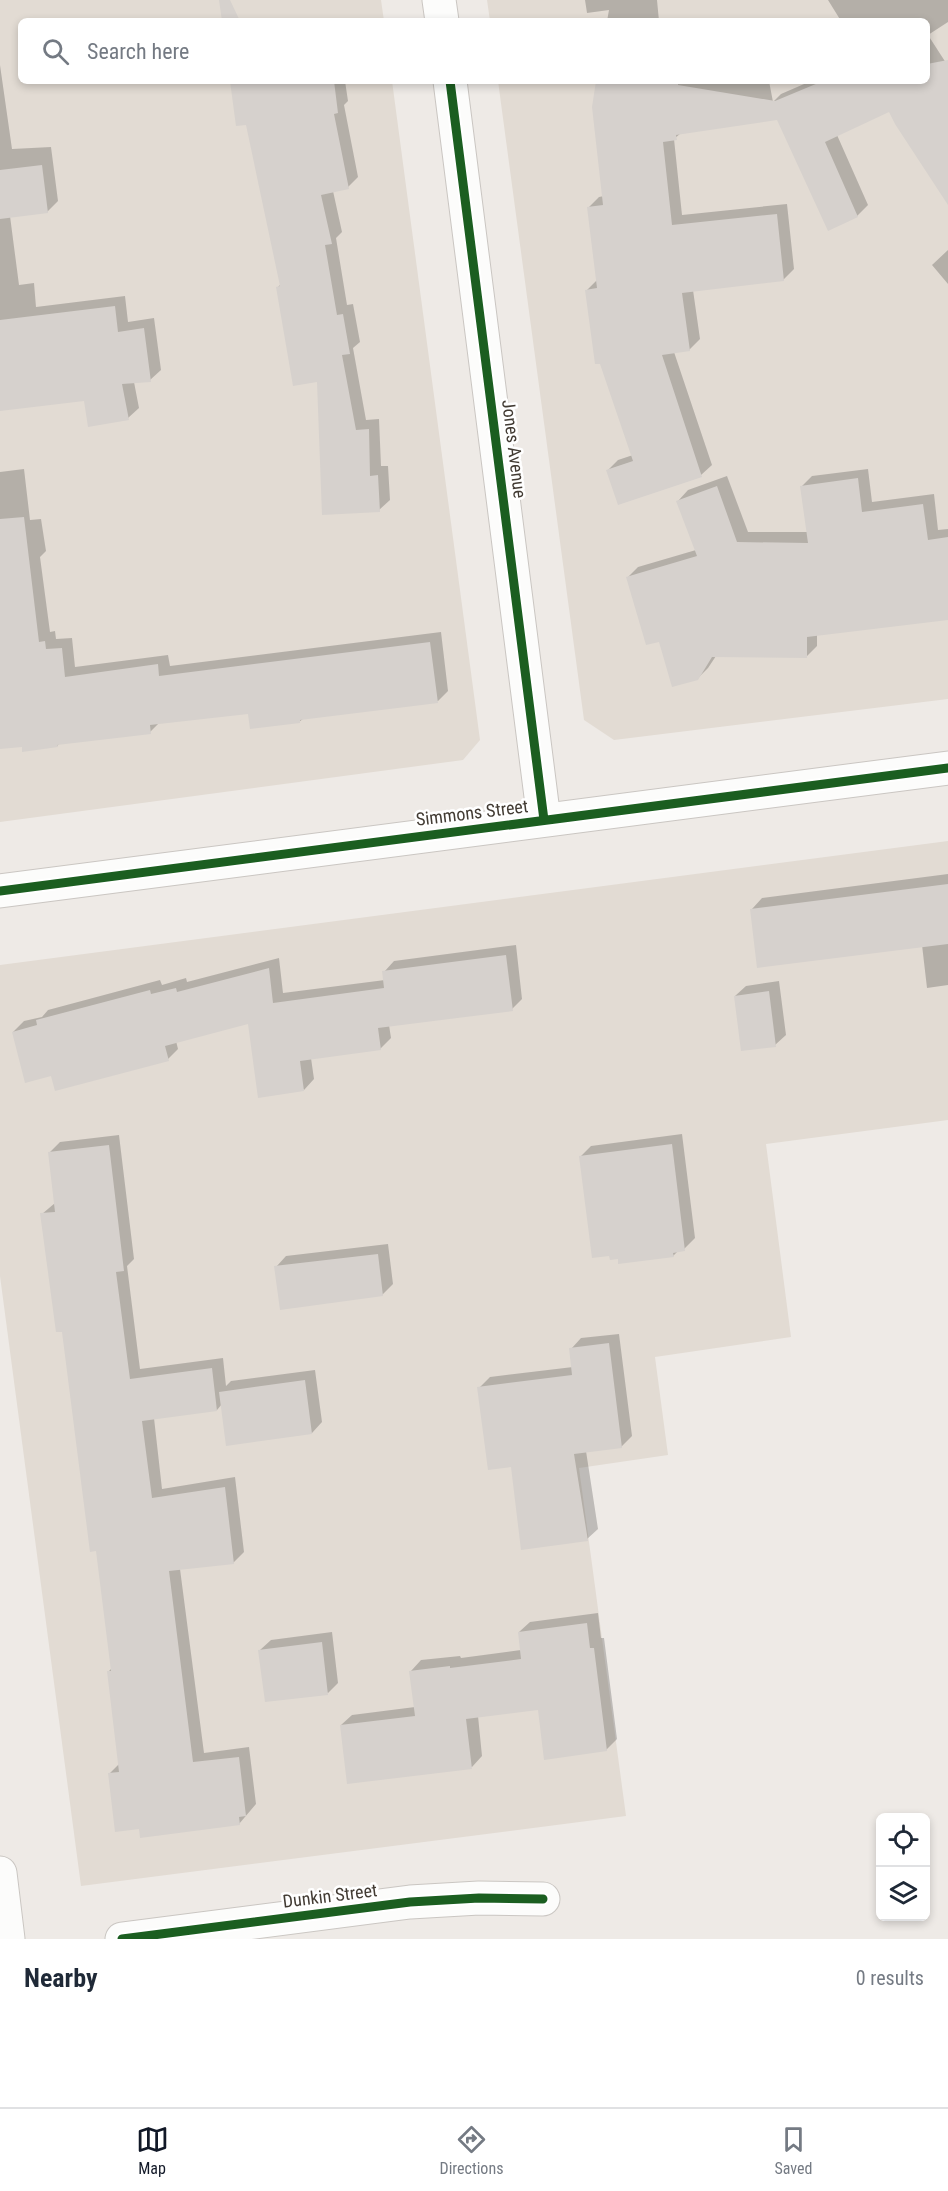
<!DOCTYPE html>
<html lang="en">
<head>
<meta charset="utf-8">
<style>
  body { margin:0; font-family:"Roboto Condensed",sans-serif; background:#f2f2f3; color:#1f2937 }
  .controls { position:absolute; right:18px; bottom:18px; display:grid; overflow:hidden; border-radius:9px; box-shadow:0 3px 9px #0003 }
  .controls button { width:54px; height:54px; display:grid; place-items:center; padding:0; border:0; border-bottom:2px solid #e0e1e3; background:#fff; color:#1f2937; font:30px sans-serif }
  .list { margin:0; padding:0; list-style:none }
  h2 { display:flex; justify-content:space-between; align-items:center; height:78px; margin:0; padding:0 24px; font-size:26px }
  h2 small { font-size:20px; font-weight:400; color:#747a83 }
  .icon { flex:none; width:33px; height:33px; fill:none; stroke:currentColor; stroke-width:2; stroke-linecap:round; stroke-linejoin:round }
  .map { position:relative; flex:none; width:948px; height:1939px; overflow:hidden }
  .search { position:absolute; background:#fff; box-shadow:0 3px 9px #0003; left:18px; right:18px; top:18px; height:66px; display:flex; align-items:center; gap:15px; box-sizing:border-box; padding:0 21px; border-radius:9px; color:#747a83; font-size:22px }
  .sheet { height:168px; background:#fff }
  nav { display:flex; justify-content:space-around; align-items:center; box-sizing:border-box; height:84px; border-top:2px solid #e0e1e3; background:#fff; font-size:16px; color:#747a83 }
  nav a { display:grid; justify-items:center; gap:3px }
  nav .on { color:#111827 }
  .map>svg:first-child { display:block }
</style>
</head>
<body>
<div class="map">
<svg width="948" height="1939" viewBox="0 0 948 1939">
  <rect width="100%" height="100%" fill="#eeeae6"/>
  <path fill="#e2dbd3" d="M 0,0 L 381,0 L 384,21 L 21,21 L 21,81 L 392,81 L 480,740 L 463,760 L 0,822 Z
    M 487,0 L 948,0 L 948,699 L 614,740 L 584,720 L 498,81 L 927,81 L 927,21 L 490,21 Z
    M 948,841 L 948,1120 L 766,1144 L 791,1337 L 655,1357 L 668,1455 L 579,1468 L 626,1816 L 81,1886 L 0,1276 L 0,965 Z"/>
  <path fill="#0003" d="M 585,0 L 657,0 L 659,21 L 607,21 L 609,10 L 587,13 Z
    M 828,0 L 948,0 L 948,22 L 928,35 L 948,66 L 948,202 L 890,110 L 837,135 L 868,205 L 857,216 L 829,229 L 774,111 L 681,133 L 674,139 L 682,215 L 787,204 L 794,269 L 783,280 L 693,290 L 700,339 L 689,350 L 674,352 L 712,465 L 701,475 L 608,470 L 618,460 L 633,455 L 601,362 L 587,290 L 597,280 L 589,207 L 599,197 L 604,196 L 598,81 L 769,81 L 773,102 L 781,94 L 811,81 L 927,81 L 927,21 L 841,21 Z
    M 0,65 L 12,149 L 51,147 L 58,201 L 47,212 L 10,216 L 19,285 L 34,283 L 36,307 L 125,296 L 128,322 L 154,318 L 161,370 L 150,380 L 134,382 L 139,408 L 128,418 L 85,399 L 0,410 Z
    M 232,81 L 345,81 L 348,101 L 344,105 L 358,177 L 348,187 L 333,191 L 342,232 L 336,238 L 347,305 L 353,304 L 360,342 L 353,348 L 366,420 L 379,419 L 381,466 L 388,466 L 390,500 L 379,510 L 319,380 L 278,287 L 281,284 L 247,123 Z
    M 948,250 L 948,284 L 932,265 Z
    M 24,469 L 30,520 L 41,519 L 46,551 L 40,557 L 50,632 L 55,631 L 56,639 L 72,638 L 75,667 L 168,655 L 170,666 L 441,632 L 448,691 L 438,701 L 304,718 L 299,722 L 249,712 L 160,722 L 150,732 L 59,744 L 57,746 L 23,745 L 0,748 L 0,472 Z
    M 868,469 L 872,502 L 934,494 L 938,530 L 948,529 L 948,618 L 817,634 L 817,646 L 806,657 L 716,656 L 708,668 L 697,679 L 660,640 L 628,577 L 638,567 L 696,550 L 678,501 L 688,490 L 727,476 L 748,532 L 808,532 L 802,486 L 812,476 Z
    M 948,874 L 948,985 L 927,988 L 922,945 L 752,909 L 762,898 Z
    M 516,945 L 522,999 L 512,1009 L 389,1025 L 391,1038 L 380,1049 L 311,1058 L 314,1079 L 304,1090 L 250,1022 L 176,1041 L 178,1049 L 168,1059 L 52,1074 L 13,1032 L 24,1021 L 42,1017 L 48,1010 L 160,980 L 162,985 L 186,978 L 187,982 L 279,958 L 283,993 L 385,980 L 384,972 L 394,961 Z
    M 779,981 L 786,1035 L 775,1045 L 735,996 L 746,986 Z
    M 682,1134 L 695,1238 L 684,1249 L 679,1250 L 673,1256 L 581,1156 L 591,1146 Z
    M 119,1135 L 134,1259 L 127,1266 L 140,1369 L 223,1358 L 226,1386 L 231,1381 L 315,1370 L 322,1422 L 312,1433 L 222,1404 L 217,1410 L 154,1418 L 162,1489 L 235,1477 L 244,1552 L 233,1563 L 180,1569 L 204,1753 L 249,1747 L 256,1804 L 239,1824 L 140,1828 L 109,1774 L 120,1763 L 108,1672 L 112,1668 L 97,1549 L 63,1330 L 42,1214 L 55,1203 L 49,1153 L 60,1142 Z
    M 388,1244 L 393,1284 L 382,1295 L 276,1267 L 286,1256 Z
    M 619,1334 L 632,1436 L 621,1447 L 586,1451 L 598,1529 L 587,1539 L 513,1466 L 479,1388 L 490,1377 L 573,1367 L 571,1349 L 581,1338 Z
    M 598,1613 L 601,1638 L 604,1638 L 617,1739 L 606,1750 L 539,1708 L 478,1716 L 482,1756 L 472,1767 L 341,1725 L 352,1715 L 415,1707 L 411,1671 L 421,1660 L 460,1656 L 461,1658 L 521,1650 L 519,1632 L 530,1622 Z
    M 332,1632 L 338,1683 L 328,1693 L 260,1650 L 271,1640 Z"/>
  <path fill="#d6d1cd" d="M 219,0 L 230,0 L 240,21 L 222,21 Z
    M 948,60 L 948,205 L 895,124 L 889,112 L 825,142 L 858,217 L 828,231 L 777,120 L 676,135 L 677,140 L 663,142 L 672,225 L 777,214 L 784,281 L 682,293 L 690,351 L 662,355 L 702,477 L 618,505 L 606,470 L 633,461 L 600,364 L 595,364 L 585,290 L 597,288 L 587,207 L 603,205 L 592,107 L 596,81 L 678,81 L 678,85 L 775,101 L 823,81 L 927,81 L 927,64 Z
    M 230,81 L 334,81 L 338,113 L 334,114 L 349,189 L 321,195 L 332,244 L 325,245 L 337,315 L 343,314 L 350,354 L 342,355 L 356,430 L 369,429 L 370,476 L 378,475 L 380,512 L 322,515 L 317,382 L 293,386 L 276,287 L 280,286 L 246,125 L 236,126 Z
    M 42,165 L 48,213 L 0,219 L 0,170 Z
    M 115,306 L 118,332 L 144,328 L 151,382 L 122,384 L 129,420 L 88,427 L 84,401 L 0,411 L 0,320 Z
    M 858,478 L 862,512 L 923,504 L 928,540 L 948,537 L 948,620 L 807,637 L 807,658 L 712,657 L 698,680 L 672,687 L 659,642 L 646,645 L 626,577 L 697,556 L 676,501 L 717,486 L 737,542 L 808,543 L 800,486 Z
    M 24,517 L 39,642 L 45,641 L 46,649 L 62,648 L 65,677 L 158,664 L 159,676 L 430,642 L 438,703 L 300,720 L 300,723 L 250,729 L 248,714 L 150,725 L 151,734 L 57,745 L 58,747 L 22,752 L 22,747 L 0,749 L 0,519 Z
    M 948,884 L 948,944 L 757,968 L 750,909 Z
    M 506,955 L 513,1011 L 378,1028 L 381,1050 L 300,1061 L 304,1091 L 258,1098 L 248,1024 L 165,1046 L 169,1061 L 55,1091 L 51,1076 L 25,1083 L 12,1032 L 37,1025 L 36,1020 L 150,990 L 151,994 L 176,988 L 177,992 L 269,968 L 273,1003 L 384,988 L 382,971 Z
    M 769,991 L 776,1047 L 741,1051 L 734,996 Z
    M 672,1144 L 685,1251 L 673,1253 L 674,1257 L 618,1264 L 618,1259 L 610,1260 L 609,1256 L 592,1258 L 579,1156 Z
    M 109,1145 L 124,1271 L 116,1272 L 130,1379 L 212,1368 L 217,1411 L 142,1421 L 152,1498 L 225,1487 L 234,1564 L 169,1571 L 193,1762 L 239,1757 L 246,1816 L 239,1817 L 240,1825 L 140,1838 L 139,1829 L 115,1832 L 108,1773 L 119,1772 L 107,1671 L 111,1671 L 96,1551 L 90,1552 L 62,1332 L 56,1332 L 40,1213 L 55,1212 L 48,1152 Z
    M 378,1254 L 383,1296 L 280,1310 L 274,1266 Z
    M 609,1343 L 622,1448 L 574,1454 L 588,1541 L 521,1550 L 511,1467 L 488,1470 L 477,1387 L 572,1375 L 569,1348 Z
    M 305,1380 L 312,1434 L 226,1446 L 219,1392 Z
    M 587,1623 L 590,1648 L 594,1648 L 607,1751 L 544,1760 L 538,1710 L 466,1719 L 472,1769 L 347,1784 L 340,1725 L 415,1716 L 409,1671 L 450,1666 L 450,1668 L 521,1659 L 518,1632 Z
    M 322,1642 L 328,1695 L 265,1702 L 258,1650 Z"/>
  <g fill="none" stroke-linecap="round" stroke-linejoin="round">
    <defs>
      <path id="minor" d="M 439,0 L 442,21
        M 450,81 L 544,820
        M 0,891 L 948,768
        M 122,1939 L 410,1902 L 479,1898 L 543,1899"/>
      <path id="tertiary" d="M 0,1873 L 8,1939"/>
    </defs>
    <use href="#minor" stroke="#cac6c2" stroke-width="35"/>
    <use href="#tertiary" stroke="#cac6c2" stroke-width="35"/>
    <use href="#minor" stroke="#fcfcfb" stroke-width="33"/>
    <use href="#tertiary" stroke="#fcfcfb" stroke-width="33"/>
    <defs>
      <path id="cycleway" d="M 450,81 L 544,820
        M 0,891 L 948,768
        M 122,1939 L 410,1902 L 479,1898 L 543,1899"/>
    </defs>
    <use href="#cycleway" stroke="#fff" stroke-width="13"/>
    <use href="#cycleway" stroke="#1b5e20" stroke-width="9"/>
  </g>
  <g text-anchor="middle" stroke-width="5" stroke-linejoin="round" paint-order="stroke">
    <g font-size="18" fill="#423b33" stroke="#fff">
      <text transform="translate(514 449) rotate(83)" y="6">Jones Avenue</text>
      <text transform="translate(472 813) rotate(-7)" y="6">Simmons Street</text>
      <text transform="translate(330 1896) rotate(-7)" y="6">Dunkin Street</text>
    </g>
  </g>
</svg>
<div class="controls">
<button><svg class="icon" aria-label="locate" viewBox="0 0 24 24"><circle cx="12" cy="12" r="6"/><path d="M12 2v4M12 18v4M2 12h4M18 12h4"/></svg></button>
<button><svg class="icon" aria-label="layers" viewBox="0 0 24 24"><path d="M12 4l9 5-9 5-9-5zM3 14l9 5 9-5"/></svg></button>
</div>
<div class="search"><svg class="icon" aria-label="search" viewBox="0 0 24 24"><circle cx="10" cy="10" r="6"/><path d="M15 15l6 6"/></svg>Search here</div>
</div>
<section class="sheet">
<h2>Nearby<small>0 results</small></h2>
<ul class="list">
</ul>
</section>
<nav>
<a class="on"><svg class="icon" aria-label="map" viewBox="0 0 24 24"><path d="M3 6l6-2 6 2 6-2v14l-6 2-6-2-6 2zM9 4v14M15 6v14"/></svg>Map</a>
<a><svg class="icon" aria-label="directions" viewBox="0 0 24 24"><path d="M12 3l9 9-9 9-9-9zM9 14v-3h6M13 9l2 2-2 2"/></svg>Directions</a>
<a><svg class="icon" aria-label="saved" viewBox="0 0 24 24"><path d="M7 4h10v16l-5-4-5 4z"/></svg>Saved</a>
</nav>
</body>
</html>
